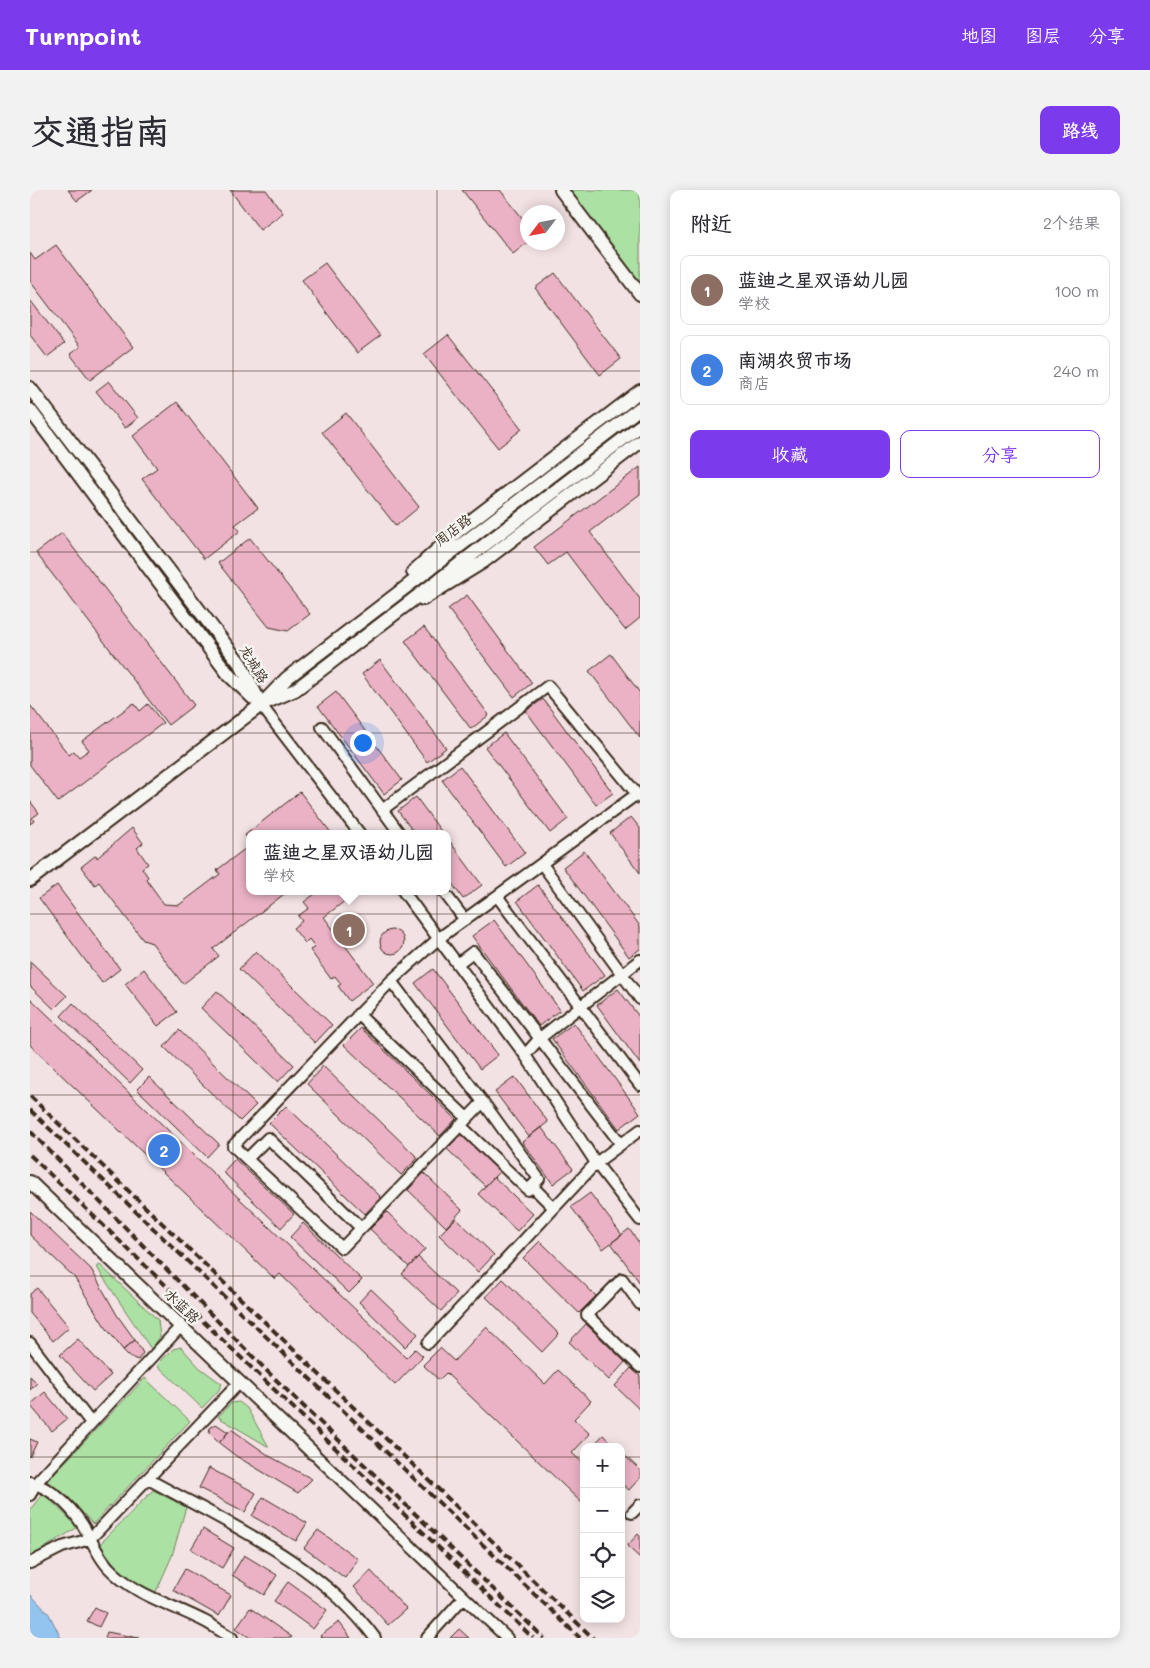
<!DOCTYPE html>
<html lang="zh">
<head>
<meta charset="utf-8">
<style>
  body { margin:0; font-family:Mali,"LXGW WenKai TC",sans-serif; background:#f2f2f3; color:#2b2b33 }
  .controls { position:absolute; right:15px; bottom:15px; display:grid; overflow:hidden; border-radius:10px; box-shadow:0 2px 12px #0003 }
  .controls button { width:45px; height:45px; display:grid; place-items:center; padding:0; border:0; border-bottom:1px solid #e1e1e2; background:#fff; color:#2b2b33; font:25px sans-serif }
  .compass { position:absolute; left:490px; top:15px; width:45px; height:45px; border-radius:50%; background:#fff; box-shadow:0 2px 12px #0003; rotate:238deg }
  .you { position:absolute; left:332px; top:552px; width:18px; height:18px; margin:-12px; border:4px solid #fff; border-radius:50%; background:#1a73e8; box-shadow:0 0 0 8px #1a73e833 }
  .badge { display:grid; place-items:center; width:32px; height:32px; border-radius:50%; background:#7c3aed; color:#fff; font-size:16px; font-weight:700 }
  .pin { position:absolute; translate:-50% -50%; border:2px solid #fff; box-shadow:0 1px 5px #0006 }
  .popup { position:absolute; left:216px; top:640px; width:205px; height:65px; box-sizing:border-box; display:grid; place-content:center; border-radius:10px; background:#fff; filter:drop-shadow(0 1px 4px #0005); font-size:16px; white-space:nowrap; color:#7c7c81 }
  .popup b { font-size:19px; color:#2b2b33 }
  .popup::after { content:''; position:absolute; left:50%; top:100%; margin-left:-10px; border:10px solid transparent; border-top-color:#fff }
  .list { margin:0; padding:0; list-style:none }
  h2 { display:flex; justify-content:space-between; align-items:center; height:65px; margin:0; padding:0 20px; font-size:21px }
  h2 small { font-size:16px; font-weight:400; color:#7c7c81 }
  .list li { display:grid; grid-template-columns:32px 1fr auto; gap:15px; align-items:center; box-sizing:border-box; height:70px; margin:0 10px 10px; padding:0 10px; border:1px solid #e1e1e2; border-radius:10px }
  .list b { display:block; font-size:19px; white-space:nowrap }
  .list p { margin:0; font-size:16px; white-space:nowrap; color:#7c7c81 }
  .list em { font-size:16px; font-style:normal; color:#7c7c81 }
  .actions { display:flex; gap:10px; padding:15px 20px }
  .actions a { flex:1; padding:11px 0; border:1px solid #7c3aed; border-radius:10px; text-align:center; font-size:18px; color:#7c3aed }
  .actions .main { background:#7c3aed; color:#fff }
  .icon { flex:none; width:28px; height:28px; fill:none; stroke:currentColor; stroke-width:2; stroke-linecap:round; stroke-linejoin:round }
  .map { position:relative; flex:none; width:610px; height:1448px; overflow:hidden; border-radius:10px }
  header { display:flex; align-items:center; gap:30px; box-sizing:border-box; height:70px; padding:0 25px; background:#7c3aed; color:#fff }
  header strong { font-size:24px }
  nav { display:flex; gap:28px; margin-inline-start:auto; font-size:18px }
  .intro { display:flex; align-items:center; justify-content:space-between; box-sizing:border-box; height:120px; padding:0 30px }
  h1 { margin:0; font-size:35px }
  .button { padding:12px 22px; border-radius:10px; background:#7c3aed; color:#fff; font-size:18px; font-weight:700 }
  main { display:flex; gap:30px; padding:0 30px }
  aside { flex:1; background:#fff; border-radius:10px; box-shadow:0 2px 12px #0003 }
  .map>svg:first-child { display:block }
</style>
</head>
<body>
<header>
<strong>Turnpoint</strong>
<nav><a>地图</a><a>图层</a><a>分享</a></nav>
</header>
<div class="intro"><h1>交通指南</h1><a class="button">路线</a></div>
<main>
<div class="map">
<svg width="610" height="1448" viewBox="0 0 610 1448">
  <rect width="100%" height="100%" fill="#f3e2e4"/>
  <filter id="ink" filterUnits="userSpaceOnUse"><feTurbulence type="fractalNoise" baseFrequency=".02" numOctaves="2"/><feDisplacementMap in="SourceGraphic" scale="10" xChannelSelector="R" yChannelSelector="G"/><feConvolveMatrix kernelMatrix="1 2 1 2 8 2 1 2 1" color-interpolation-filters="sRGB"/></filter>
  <g filter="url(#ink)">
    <path fill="#abe1a3" stroke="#738660" d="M 540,0 L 610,0 L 610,92 Z
      M 70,1075 L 128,1130 L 130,1147 L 121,1159 L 71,1084 L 67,1077 Z
      M 151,1157 L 170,1178 L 192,1194 L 188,1201 L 172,1218 L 127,1175 L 143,1159 Z
      M 115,1188 L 160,1231 L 63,1334 L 42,1311 L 17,1291 Z
      M 209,1212 L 217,1218 L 239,1257 L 188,1227 L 201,1213 Z
      M 123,1300 L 156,1317 L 142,1366 L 125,1404 C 99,1393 85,1378 70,1354 Z
      M 13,1303 L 48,1337 L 0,1367 L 0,1320 Z"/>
    <path fill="#93c4ef" stroke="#70869b" d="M 0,1404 L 19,1424 L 31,1448 L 0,1448 Z"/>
    <path fill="#ebb2c5" stroke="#3b2a1e" d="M 38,0 L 62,0 L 47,11 Z
      M 200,0 L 236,0 L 253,23 L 230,40 Z
      M 432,0 L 470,0 L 498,35 L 498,52 L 483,64 Z
      M 26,55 L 103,157 L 60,190 L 40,164 L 50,157 L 0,91 L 0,63 L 5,70 Z
      M 295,73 L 350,146 L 327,163 L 272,90 Z
      M 525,83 L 591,169 L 570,185 L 505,98 Z
      M 0,110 L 34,154 L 17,167 L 0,145 Z
      M 418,145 L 492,239 L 468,258 L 394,164 Z
      M 79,191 L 108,228 L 95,238 L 66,201 Z
      M 147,212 L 228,318 L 205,335 L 210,341 L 174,369 L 112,289 L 127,278 L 103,246 Z
      M 316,223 L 389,317 L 366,336 L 292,242 Z
      M 610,277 L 610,304 L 560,342 L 610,409 L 610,428 L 595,440 L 536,362 L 518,375 L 504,357 Z
      M 32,343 L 164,515 L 138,535 L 6,363 Z
      M 220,348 L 280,424 L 258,441 L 239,437 L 188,373 Z
      M 437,405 L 502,493 L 484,507 L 418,419 Z
      M 394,437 L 459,525 L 441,539 L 375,451 Z
      M 581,464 L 610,503 L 610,548 L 559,481 Z
      M 350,470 L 416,558 L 397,572 L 332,484 Z
      M 306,502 L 372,590 L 354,604 L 288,516 Z
      M 513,509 L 583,603 L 566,615 L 496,521 Z
      M 104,513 L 110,521 L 118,514 L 133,533 L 28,612 L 0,575 L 0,515 L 39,565 L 44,561 L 49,567 L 59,560 L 52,551 Z
      M 474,543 L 538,629 L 520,643 L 455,557 Z
      M 430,576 L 495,663 L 476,677 L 412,590 Z
      M 270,602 L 302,644 L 220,644 L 220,652 L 215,645 Z
      M 386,607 L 413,644 L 385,644 L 368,621 Z
      M 0,611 L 9,623 L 2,628 L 4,631 L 0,634 Z
      M 601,627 L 610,638 L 610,683 L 580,643 Z
      M 102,638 L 113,653 L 107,658 L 118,674 L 112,678 L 118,687 L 116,689 L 134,714 L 149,715 L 190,684 L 187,680 L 220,655 L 220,701 L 258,701 L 183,759 L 189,766 L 153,794 L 122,753 L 113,750 L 69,692 L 65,695 L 51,677 L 66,665 L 67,668 Z
      M 418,649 L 452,695 L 433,709 L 418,688 Z
      M 554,661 L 610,736 L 610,759 L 599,767 L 533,677 Z
      M 27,695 L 90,779 L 72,793 L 9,708 Z
      M 508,695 L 575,785 L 553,801 L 487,711 Z
      M 289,701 L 309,701 L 316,710 L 294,727 L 343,793 L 319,811 L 308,796 L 311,794 L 305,786 L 301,789 L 280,760 L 285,757 L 279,749 L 275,753 L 263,738 L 272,731 L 268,726 L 279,718 L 274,712 Z
      M 464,730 L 530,820 L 509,836 L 442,746 Z
      M350 752a12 12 0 1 1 24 0a12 12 0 1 1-24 0Z
      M 226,761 L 302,835 L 285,853 L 209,779 Z
      M 0,771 L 37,806 L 24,819 L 0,796 Z
      M 114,779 L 147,822 L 128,836 L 95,794 Z
      M 403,779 L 468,865 L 450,879 L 385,793 Z
      M 588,799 L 610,828 L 610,874 L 567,815 Z
      M 187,801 L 264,875 L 248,892 L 171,818 Z
      M 0,808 L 376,1168 L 385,1159 L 393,1166 L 365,1195 L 250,1084 L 245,1089 L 0,855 Z
      M 43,813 L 112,880 L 100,893 L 31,826 Z
      M 544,833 L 610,923 L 589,939 L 522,849 Z
      M 331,838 L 426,929 L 410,946 L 314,855 Z
      M 149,840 L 226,915 L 210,931 L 134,857 Z
      M 293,876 L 388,968 L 371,985 L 277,894 Z
      M 119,887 L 189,954 L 177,967 L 107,899 Z
      M 485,887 L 518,932 L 499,947 L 465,902 Z
      M 256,916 L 351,1007 L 335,1024 L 239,933 Z
      M 511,937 L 543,979 L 523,994 L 492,952 Z
      M 432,943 L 471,980 L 455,996 L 417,959 Z
      M 205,969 L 264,1024 L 251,1038 L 193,982 Z
      M 394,983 L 432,1020 L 416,1037 L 378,1000 Z
      M 464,987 L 503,1024 L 487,1041 L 448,1004 Z
      M 560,1003 L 592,1045 L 573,1059 L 541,1017 Z
      M 0,1021 L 61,1079 L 87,1125 L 105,1150 L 93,1160 L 74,1135 L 44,1087 L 0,1045 Z
      M 357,1022 L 395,1059 L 379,1077 L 340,1039 Z
      M 426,1028 L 464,1065 L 448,1082 L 409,1045 Z
      M 273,1033 L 332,1090 L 319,1103 L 260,1047 Z
      M 599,1039 L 610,1054 L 610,1093 L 581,1053 Z
      M 510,1051 L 566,1106 L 549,1123 L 493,1068 Z
      M 388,1067 L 427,1104 L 411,1121 L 372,1084 Z
      M 473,1089 L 529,1144 L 512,1162 L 456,1107 Z
      M 7,1098 L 39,1137 L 23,1151 L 0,1123 L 0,1104 Z
      M 341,1099 L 388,1144 L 375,1157 L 329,1112 Z
      M 556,1134 L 595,1172 L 579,1190 L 539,1152 Z
      M 456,1137 L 515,1194 L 528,1180 L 561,1211 L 544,1229 L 560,1244 L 542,1263 L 554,1274 L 554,1315 L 416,1183 L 409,1190 L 393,1175 L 410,1158 L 424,1171 Z
      M 48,1149 L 81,1185 L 63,1201 L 30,1165 Z
      M 105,1150 L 113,1163 L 108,1170 L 100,1167 L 93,1160 Z
      M 601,1178 L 610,1186 L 610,1220 L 585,1196 Z
      M 0,1186 L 7,1193 L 0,1200 Z
      M 15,1202 L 37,1229 L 22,1241 L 0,1215 Z
      M 186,1234 L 198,1242 L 189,1253 L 179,1243 L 180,1237 Z
      M 201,1239 L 241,1267 L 282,1289 L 268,1303 L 206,1266 L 189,1253 Z
      M 573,1245 L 585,1257 L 562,1257 Z
      M 0,1249 L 7,1252 L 0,1267 Z
      M 591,1262 L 610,1280 L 610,1288 L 599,1300 L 591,1293 Z
      M 179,1278 L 226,1303 L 215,1322 L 169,1298 Z
      M 233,1307 L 277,1333 L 266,1351 L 222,1326 Z
      M 173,1339 L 204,1358 L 192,1378 L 161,1359 Z
      M 288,1340 L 328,1369 L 315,1388 L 274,1358 Z
      M 608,1344 L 610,1346 L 610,1368 L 597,1356 Z
      M 214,1365 L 247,1385 L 234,1405 L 202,1385 Z
      M 155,1379 L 201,1405 L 189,1426 L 143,1400 Z
      M 341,1381 L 376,1419 L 358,1435 L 324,1397 Z
      M 258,1392 L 297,1420 L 283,1439 L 244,1411 Z
      M 65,1417 L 76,1423 L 69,1437 L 57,1431 Z
      M 220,1418 L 262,1447 L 261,1448 L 220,1448 L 206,1438 Z
      M 309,1432 L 321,1448 L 292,1448 L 290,1446 Z
      M 429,1439 L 439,1448 L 420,1448 Z
      M 77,1442 L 109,1448 L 75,1448 Z"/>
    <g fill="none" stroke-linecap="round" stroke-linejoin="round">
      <defs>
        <path id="minor" d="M 231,515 L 330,644
          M 292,537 L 370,644
          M 352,620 L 518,496 L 610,608
          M 512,674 L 610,809
          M 373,701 L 495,865 L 566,973 L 610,1030
          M 413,701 L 435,730
          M 467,706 L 610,895
          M 427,774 L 443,762 L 591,954
          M 361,791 L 453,912 L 312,1058 L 203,956 L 361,791 L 408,749 L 607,604
          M 328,824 L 437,928
          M 495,865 L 510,848 L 610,770
          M 430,935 L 498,1000 L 509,989 L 453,912
          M 217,969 L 238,948 L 331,1038
          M 502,996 L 524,1018
          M 610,1114 L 592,1089 L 557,1125 L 610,1177
          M 0,1153 L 61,1233
          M 398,1153 L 566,973 L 610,940
          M 283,1263 L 477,1448
          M 118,1289 C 197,1333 290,1373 345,1448
          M 0,1292 C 22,1299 40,1316 52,1334 C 61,1348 67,1365 78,1377 C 105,1406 142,1414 176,1432 C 185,1437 194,1443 202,1448
          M 0,1305 L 5,1294 L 151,1136
          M 602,1323 L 610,1315
          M 0,1373 L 32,1357 L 60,1349 L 210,1192
          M 397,1448 L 434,1407"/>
        <path id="tertiary" d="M 531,0 L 610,104
          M 0,198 L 211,475 L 231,515
          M 0,220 L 199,485 L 223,508
          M 383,382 L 429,340 L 610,201
          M 393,409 L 453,372 L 610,252
          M 237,512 L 265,500 L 610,236
          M 0,690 L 231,515 L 257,488 L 610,218
          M 0,992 L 283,1263"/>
      </defs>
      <use href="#minor" stroke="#3b2a1e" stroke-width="14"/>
      <use href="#tertiary" stroke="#3b2a1e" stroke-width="16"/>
      <use href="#minor" stroke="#f6f6f2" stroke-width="10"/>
      <use href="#tertiary" stroke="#f6f6f2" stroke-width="12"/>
      <path stroke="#3b2a1e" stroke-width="4" stroke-dasharray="8 4" stroke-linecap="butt" d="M 0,906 L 563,1448
        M 0,920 L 550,1448
        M 0,941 L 239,1183 L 514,1448
        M 0,965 L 503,1448"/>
    </g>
  </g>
  <path fill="none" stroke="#3b2a1e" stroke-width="1" stroke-opacity="0.55" d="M 203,0 L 203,1448M 407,0 L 407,1448M 0,181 L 610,181M 0,362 L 610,362M 0,543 L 610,543M 0,724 L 610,724M 0,905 L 610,905M 0,1086 L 610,1086M 0,1267 L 554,1267M 591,1267 L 610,1267"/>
  <g text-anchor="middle" stroke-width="4.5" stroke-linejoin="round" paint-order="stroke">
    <g font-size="14" fill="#3b2a1e" stroke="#f6f6f2">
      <text transform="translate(423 340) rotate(-37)" y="5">周店路</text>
      <text transform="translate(224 474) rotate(59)" y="5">龙城路</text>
      <text transform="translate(152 1116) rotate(44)" y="5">水蓝路</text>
    </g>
  </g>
</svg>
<div class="controls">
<button>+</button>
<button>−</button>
<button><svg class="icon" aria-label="locate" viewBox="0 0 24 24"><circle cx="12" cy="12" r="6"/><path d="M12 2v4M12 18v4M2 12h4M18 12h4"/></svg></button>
<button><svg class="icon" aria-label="layers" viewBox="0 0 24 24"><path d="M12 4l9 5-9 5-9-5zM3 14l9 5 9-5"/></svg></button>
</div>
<svg class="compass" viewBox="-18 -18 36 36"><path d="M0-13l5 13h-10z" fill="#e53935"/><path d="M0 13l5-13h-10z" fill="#7c7c81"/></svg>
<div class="you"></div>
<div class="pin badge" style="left:319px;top:740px;background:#8d6e63">1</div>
<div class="popup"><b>蓝迪之星双语幼儿园</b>学校</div>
<div class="pin badge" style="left:134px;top:960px;background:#3f7fe0">2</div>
</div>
<aside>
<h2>附近<small>2个结果</small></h2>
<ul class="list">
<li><span class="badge" style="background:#8d6e63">1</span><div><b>蓝迪之星双语幼儿园</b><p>学校</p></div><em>100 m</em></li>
<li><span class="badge" style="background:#3f7fe0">2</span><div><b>南湖农贸市场</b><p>商店</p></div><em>240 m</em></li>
</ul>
<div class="actions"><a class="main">收藏</a><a>分享</a></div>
</aside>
</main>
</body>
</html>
